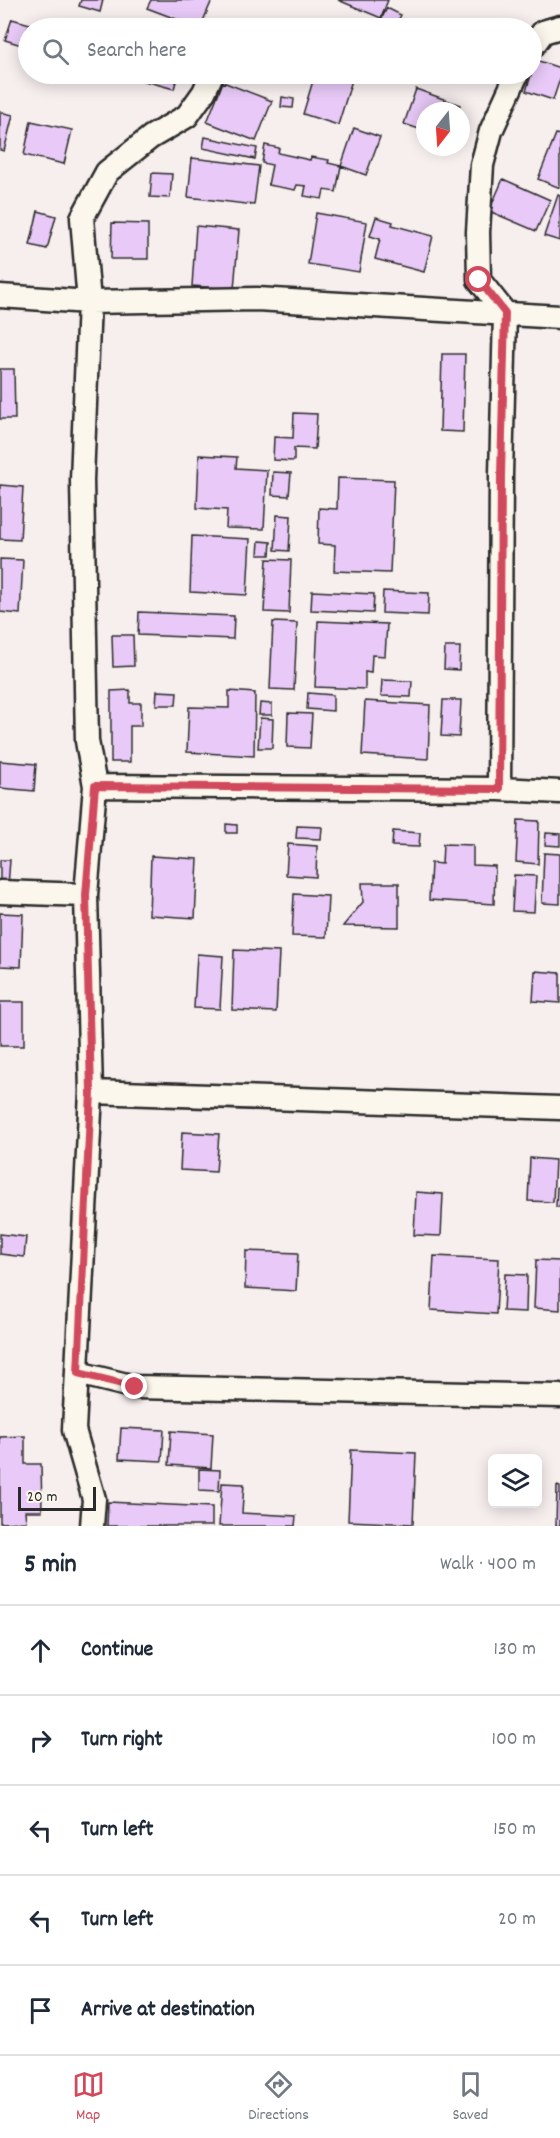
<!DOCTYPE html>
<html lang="en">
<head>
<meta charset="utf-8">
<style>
  body { margin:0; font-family:Dekko,sans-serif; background:#f6f6f7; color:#1f2937 }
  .controls { position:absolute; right:18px; bottom:18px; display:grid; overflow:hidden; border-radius:9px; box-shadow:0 3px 15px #0003 }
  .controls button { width:54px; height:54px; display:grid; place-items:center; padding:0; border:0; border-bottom:2px solid #e0e1e3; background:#fff; color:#1f2937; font:30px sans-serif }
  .compass { position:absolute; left:416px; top:102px; width:54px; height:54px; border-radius:50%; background:#fff; box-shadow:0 3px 15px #0003; rotate:197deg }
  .scale { position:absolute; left:18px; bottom:15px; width:78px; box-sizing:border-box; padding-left:6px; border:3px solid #2b2b2b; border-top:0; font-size:16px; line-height:21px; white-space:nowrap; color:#2b2b2b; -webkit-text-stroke:4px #fbf7ec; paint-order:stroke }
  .stop { position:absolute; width:18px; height:18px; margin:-14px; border:4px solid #d1495b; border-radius:50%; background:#fff }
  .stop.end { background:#d1495b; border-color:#fff; box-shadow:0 2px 6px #0008 }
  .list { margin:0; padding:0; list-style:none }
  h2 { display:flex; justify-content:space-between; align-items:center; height:78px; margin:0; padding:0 24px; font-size:26px }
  h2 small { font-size:20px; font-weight:400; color:#747a83 }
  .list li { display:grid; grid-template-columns:39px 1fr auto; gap:18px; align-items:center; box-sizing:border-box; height:90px; padding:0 24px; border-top:2px solid #e0e1e3 }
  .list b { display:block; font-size:22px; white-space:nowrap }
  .list em { font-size:20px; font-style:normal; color:#747a83 }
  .icon { flex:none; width:33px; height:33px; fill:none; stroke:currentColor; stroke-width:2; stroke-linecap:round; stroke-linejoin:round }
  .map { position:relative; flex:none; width:560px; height:1526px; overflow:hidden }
  .search { position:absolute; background:#fff; box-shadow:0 3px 15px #0003; left:18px; right:18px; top:18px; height:66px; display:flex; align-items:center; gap:15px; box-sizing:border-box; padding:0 21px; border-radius:33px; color:#747a83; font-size:22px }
  .sheet { height:528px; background:#fff }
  nav { display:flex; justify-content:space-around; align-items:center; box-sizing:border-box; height:84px; border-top:2px solid #e0e1e3; background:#fff; font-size:16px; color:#747a83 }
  nav a { display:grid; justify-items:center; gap:3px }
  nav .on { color:#d1495b }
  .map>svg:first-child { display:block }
</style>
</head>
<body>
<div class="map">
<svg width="560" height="1526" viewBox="0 0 560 1526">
  <rect width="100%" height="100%" fill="#f7eeee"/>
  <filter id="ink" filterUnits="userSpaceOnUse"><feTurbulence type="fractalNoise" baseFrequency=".0167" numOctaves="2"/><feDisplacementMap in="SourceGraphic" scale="12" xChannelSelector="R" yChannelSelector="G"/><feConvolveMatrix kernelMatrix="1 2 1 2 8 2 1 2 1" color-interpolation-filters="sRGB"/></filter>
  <g filter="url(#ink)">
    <path fill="#e8c9f7" stroke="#2b2b2b" stroke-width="1.5" d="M 81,0 L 103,0 L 100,12 L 79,6 Z
      M 151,0 L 212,0 L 200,28 L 147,8 Z
      M 338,0 L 388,0 L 381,18 Z
      M 387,8 L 401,15 L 394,28 L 377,28 Z
      M 12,19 L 37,26 L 36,28 L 28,28 L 28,47 L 5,40 Z
      M 536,60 L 560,68 L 560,79 L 553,100 L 526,91 Z
      M 52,74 L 66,74 L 59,80 Z
      M 131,74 L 178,74 L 174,89 L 130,77 Z
      M 296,74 L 312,74 L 309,82 L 295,78 Z
      M 315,74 L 342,74 L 353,77 L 338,125 L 303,114 Z
      M 437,74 L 453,74 L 453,77 L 437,76 Z
      M 223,82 L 272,101 L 256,141 L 207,122 Z
      M 416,89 L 460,105 L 458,111 L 425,111 L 425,131 L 404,124 Z
      M 282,97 L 294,99 L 293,108 L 281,107 Z
      M 0,112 L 13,115 L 4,151 L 0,150 Z
      M 31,121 L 72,130 L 64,164 L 24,155 Z
      M 354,128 L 380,137 L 366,175 L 341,166 Z
      M 556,134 L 560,135 L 560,188 L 538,179 Z
      M 205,137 L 257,148 L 255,159 L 203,148 Z
      M 265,145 L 279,148 L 278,153 L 310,160 L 311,157 L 329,160 L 328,163 L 341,166 L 336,192 L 324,190 L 322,199 L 304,196 L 306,186 L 297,185 L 295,190 L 268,185 L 272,165 L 262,163 Z
      M 192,158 L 259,166 L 254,205 L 188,197 Z
      M 152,173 L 172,174 L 170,198 L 150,197 Z
      M 503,179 L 550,200 L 536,231 L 489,211 Z
      M 558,195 L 560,196 L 560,241 L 544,236 Z
      M 38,211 L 56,216 L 47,249 L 30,245 Z
      M 316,213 L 367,222 L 359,272 L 308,264 Z
      M 376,217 L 393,222 L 392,225 L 433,236 L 424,272 L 375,259 L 380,239 L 370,236 Z
      M 112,223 L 148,224 L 148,259 L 111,259 Z
      M 196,226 L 239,230 L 234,289 L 192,286 Z
      M 442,354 L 465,354 L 463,432 L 440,431 Z
      M 0,369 L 14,369 L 15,419 L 0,419 Z
      M 294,413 L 317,414 L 315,449 L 294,448 L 294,461 L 273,460 L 274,437 L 293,438 Z
      M 199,455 L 237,457 L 236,468 L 267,470 L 264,529 L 226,528 L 227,510 L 197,508 Z
      M 273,472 L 291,473 L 289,496 L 272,495 Z
      M 338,478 L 394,480 L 390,573 L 334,571 L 335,545 L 318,544 L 319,508 L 337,509 Z
      M 0,485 L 23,487 L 20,540 L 0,539 Z
      M 277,515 L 291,516 L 289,551 L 275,550 Z
      M 192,536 L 250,539 L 247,595 L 190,592 Z
      M 259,541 L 271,542 L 270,555 L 258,555 Z
      M 0,559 L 23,560 L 20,614 L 0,612 Z
      M 267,559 L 291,560 L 289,613 L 264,612 Z
      M 312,591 L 374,594 L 373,613 L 311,610 Z
      M 383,591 L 429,593 L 428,615 L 382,613 Z
      M 139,612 L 234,616 L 233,639 L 138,635 Z
      M 318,621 L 387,624 L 385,656 L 372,655 L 371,673 L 365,672 L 365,689 L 315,687 Z
      M 273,622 L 297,623 L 294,690 L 270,689 Z
      M 112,635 L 133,635 L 134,666 L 113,667 Z
      M 445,647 L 460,647 L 459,670 L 444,669 Z
      M 382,680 L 412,681 L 411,697 L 381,696 Z
      M 130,690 L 130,703 L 141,703 L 141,726 L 130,726 L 130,762 L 111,762 L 111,691 Z
      M 157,691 L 177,692 L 176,705 L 156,705 Z
      M 229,691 L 255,693 L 254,756 L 187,752 L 189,707 L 229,708 Z
      M 308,693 L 333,695 L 333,711 L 307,709 Z
      M 443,700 L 461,700 L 459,737 L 441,736 Z
      M 365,701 L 430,705 L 428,759 L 362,755 Z
      M 260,703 L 272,704 L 272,715 L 259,715 Z
      M 288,713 L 312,714 L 310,748 L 287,747 Z
      M 260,718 L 273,719 L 272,748 L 258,748 Z
      M 0,761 L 36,764 L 34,791 L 0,788 Z
      M 518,820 L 539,821 L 538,864 L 516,862 Z
      M 226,824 L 237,825 L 237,833 L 226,833 Z
      M 297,826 L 322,827 L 321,839 L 296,838 Z
      M 393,831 L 420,833 L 419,847 L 392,846 Z
      M 546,833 L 560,834 L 560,846 L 545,845 Z
      M 288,844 L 317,846 L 316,877 L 286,875 Z
      M 443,844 L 473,845 L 473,865 L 495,866 L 494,904 L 429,900 L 431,863 L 442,864 Z
      M 544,853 L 560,854 L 560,904 L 542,903 Z
      M 151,856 L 198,859 L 195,918 L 149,915 Z
      M 0,860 L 10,860 L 8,886 L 0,886 Z
      M 514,875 L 536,876 L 534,912 L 512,911 Z
      M 362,883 L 399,883 L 399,927 L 343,926 L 363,902 Z
      M 294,894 L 328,896 L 326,937 L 292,936 Z
      M 0,913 L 23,914 L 21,967 L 0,966 Z
      M 234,950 L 279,952 L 276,1012 L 232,1010 Z
      M 197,954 L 223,956 L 220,1009 L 194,1008 Z
      M 535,971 L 560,973 L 560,1003 L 533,1001 Z
      M 0,1002 L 24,1002 L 24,1046 L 0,1046 Z
      M 182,1132 L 219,1134 L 216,1172 L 180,1170 Z
      M 530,1158 L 555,1160 L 553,1202 L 528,1201 Z
      M 557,1187 L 560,1187 L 560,1207 L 556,1207 Z
      M 416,1192 L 443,1194 L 441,1236 L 414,1235 Z
      M 0,1234 L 26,1237 L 24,1257 L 0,1254 Z
      M 246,1251 L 298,1253 L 296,1291 L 245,1288 Z
      M 434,1256 L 499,1259 L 496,1314 L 431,1310 Z
      M 536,1260 L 560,1261 L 560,1310 L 534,1308 Z
      M 505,1274 L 527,1275 L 526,1312 L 503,1311 Z
      M 121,1428 L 164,1430 L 162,1461 L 119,1459 Z
      M 171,1431 L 213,1434 L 211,1468 L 169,1465 Z
      M 25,1436 L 25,1464 L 41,1464 L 42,1511 L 25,1511 L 26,1522 L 0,1523 L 0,1437 Z
      M 351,1450 L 416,1453 L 413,1524 L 348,1521 Z
      M 199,1469 L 220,1470 L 219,1491 L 199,1490 Z
      M 222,1483 L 244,1484 L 242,1513 L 296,1516 L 295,1526 L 219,1526 Z
      M 557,1486 L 560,1487 L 560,1526 L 556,1526 Z
      M 108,1502 L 212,1507 L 212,1526 L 107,1526 Z"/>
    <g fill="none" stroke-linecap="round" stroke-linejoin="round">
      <defs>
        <path id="minor" d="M 532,47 L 543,32 L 560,27
          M 0,296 L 89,302 L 257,299 L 560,317
          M 95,786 L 499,789 L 560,792
          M 499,789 L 501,475 L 505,313 L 479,280 L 478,232 L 482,165 L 491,131 L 517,74
          M 0,892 L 86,895
          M 91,1092 L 560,1108
          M 78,1373 L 135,1387 L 560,1396
          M 92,1526 L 94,1499 L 74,1430 L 91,1092 L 86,895 L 95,786 L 87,741 L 82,480 L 89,302 L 82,218 L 107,172 L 151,137 L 187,116 L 204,92 L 212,74"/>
      </defs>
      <use href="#minor" stroke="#2b2b2b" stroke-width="27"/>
      <use href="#minor" stroke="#fbf7ec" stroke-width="22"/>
    </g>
  </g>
  <g fill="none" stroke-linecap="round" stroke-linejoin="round" filter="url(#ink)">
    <path stroke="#d1495b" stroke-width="8" d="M 135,1387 L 78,1373 L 91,1092 L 86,895 L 95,786 L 499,789 L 501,475 L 505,313 L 479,280"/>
  </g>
</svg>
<div class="controls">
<button><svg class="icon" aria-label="layers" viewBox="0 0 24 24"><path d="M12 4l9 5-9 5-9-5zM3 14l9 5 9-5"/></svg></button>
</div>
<svg class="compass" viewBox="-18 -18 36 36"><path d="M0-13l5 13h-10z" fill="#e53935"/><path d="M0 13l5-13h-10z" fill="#747a83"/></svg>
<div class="scale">20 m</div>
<div class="stop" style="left:479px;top:280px"></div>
<div class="stop end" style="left:135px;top:1387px"></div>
<div class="search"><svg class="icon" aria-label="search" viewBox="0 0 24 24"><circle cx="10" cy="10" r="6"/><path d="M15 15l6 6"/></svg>Search here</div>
</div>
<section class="sheet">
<h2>5 min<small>Walk · 400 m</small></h2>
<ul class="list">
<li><svg class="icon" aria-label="ahead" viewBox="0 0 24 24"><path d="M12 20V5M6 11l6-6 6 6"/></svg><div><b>Continue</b></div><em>130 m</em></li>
<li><svg class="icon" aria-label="right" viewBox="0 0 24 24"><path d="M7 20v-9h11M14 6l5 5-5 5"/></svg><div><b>Turn right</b></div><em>100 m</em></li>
<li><svg class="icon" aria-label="left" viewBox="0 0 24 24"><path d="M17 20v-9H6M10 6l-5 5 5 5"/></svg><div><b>Turn left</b></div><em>150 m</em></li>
<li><svg class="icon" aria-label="left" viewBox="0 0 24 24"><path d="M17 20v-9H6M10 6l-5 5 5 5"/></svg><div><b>Turn left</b></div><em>20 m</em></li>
<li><svg class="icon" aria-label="arrive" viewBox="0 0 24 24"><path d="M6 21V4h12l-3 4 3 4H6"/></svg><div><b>Arrive at destination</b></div></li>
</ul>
</section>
<nav>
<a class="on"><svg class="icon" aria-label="map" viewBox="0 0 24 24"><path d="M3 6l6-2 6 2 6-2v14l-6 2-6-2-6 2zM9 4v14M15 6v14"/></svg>Map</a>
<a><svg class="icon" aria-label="directions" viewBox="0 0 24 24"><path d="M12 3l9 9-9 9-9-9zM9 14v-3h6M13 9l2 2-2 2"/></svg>Directions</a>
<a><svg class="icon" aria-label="saved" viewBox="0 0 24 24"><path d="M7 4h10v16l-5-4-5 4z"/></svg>Saved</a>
</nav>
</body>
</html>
